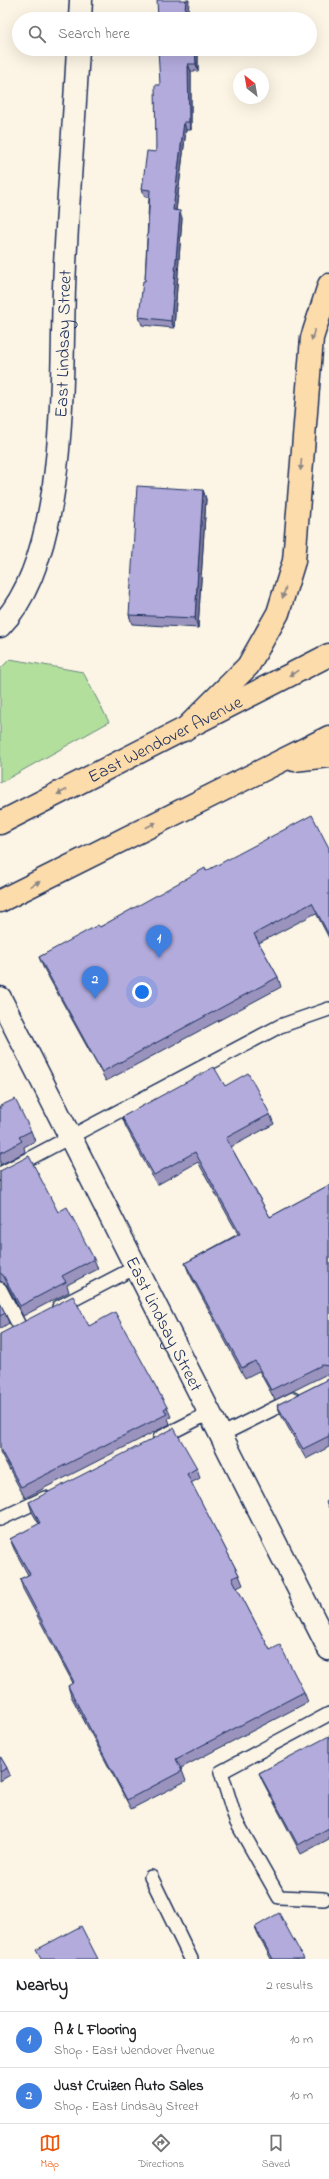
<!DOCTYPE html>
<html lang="en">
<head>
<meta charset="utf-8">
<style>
  body { margin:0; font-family:"Indie Flower",sans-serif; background:#f2f2f2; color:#202124 }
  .compass { position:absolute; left:233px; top:68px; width:36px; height:36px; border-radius:50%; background:#fff; box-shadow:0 4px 16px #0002; rotate:329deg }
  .you { position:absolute; left:142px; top:992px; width:14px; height:14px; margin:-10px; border:3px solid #fff; border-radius:50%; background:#1a73e8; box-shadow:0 0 0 6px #1a73e833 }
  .badge { display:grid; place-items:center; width:26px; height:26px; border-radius:50%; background:#ea580c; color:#fff; font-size:13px; font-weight:700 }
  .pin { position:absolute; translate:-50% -33px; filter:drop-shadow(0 1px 2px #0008) }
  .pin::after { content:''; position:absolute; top:21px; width:14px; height:12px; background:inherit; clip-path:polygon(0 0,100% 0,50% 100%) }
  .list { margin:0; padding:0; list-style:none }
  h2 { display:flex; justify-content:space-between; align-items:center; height:52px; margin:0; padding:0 16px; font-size:17px }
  h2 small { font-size:13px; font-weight:400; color:#757577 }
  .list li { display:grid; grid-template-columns:26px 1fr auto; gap:12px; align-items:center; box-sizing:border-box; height:56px; padding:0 16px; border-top:1px solid #e0e0e0 }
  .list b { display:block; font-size:15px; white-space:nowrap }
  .list p { margin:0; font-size:13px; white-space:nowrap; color:#757577 }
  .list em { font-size:13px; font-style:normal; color:#757577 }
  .icon { flex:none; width:22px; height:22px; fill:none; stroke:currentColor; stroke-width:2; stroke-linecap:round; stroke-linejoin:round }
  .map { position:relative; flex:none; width:329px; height:1959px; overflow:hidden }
  .search { position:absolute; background:#fff; box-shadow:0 4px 16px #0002; left:12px; right:12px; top:12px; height:44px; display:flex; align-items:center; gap:10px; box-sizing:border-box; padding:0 14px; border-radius:22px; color:#757577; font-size:15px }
  .sheet { height:164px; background:#fff }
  nav { display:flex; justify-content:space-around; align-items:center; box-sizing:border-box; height:56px; border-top:1px solid #e0e0e0; background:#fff; font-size:11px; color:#757577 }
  nav a { display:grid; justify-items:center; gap:2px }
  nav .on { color:#ea580c }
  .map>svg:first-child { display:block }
</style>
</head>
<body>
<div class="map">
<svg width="329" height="1959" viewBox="0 0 329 1959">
  <rect width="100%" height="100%" fill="#fcf5e5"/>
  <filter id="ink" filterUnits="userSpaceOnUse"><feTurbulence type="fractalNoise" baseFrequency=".025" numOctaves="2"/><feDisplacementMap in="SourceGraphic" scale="8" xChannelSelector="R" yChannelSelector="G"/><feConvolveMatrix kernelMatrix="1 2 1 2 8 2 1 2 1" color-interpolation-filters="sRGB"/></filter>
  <g filter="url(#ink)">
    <path fill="#b3df9d" stroke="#67877e" d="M 10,659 L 83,672 L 109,722 L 0,783 L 0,669 Z"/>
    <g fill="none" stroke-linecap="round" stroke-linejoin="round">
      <defs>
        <path id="lane" d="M 0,1174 L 280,1026 L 329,1009
          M 0,1289 L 20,1327
          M 59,1307 L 136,1267
          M 221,1435 L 293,1399
          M 160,1438 L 209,1413
          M 0,1519 L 45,1498
          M 151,1877 L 191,1959
          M 324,1899 L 279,1897 L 236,1821 L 221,1772 L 329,1714"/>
        <g id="street">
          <path d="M 80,19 L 81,0"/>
          <path id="s1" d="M 0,626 C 68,557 61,381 64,288 C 67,208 74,129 78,49"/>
        </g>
        <g id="secondary">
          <path id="s2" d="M 0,998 L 329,1649"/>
        </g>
        <g id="highway">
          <path d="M 184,730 L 248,666 L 278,613 L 294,561 L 312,338 L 329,285"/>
          <path d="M 294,760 L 329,756"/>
          <path id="s3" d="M 0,823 L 329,655"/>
          <path d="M 0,901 L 329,737"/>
        </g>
      </defs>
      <use href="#lane" stroke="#1b2f5e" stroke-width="16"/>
      <use href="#street" stroke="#1b2f5e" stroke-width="25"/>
      <use href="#secondary" stroke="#1b2f5e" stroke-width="25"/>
      <use href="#highway" stroke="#1b2f5e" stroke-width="25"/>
      <use href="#lane" stroke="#fcf5e5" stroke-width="13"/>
      <use href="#street" stroke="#fcf5e5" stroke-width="22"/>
      <use href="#secondary" stroke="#fcf5e5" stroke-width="22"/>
      <use href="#highway" stroke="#fddcac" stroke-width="22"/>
    </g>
    <path fill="#9993bd" stroke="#1b2f5e" d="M 198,49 L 198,71 L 191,71 L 191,130 L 186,130 L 176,211 L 182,218 L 174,328 L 142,325 L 139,317 L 145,281 L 149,197 L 145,197 L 142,189 L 156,152 L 160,85 Z
      M 203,490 L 206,499 L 198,628 L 132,624 L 129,615 Z
      M 329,848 L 329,938 L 316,913 L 259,943 L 278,977 L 281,987 L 106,1081 L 43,967 L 39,957 L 100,927 L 206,871 Z
      M 225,1086 L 270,1114 L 274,1124 L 231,1147 L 270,1217 L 329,1185 L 329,1375 L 325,1375 L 275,1400 L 259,1371 L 245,1378 L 189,1273 L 185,1263 L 238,1234 L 198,1162 L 157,1185 L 126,1127 L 122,1117 Z
      M 0,1106 L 31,1131 L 35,1141 L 24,1147 L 25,1152 L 0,1165 Z
      M 0,1171 L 58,1212 L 94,1259 L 98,1269 L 67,1285 L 69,1292 L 23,1316 L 7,1285 L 0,1281 Z
      M 0,1303 L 5,1313 L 9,1323 L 0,1329 Z
      M 89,1326 L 167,1407 L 171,1417 L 168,1418 L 170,1424 L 25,1498 L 0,1452 L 0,1334 Z
      M 329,1379 L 329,1447 L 306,1459 L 281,1415 L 277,1405 Z
      M 197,1468 L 200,1478 L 191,1483 L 239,1575 L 243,1585 L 237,1588 L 270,1650 L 304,1692 L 308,1702 L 181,1768 L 186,1781 L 131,1809 L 71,1696 L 68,1686 L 73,1683 L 23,1589 L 20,1579 L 28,1575 L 14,1549 L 10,1539 L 39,1524 L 32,1512 L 29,1502 Z
      M 329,1737 L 329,1839 L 301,1854 L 263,1782 L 259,1773 Z
      M 0,1756 L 7,1768 L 10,1775 L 0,1781 Z
      M 255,1927 L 304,1959 L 271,1959 L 258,1934 Z"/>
    <path fill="#7d789a" stroke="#1b2f5e" d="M 186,0 L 189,0 L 188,19 L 184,19 Z
      M 195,49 L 198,49 L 198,71 L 196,64 Z
      M 188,64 L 191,71 L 191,130 L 189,122 Z
      M 184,122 L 186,130 L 175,218 L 173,210 Z
      M 180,211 L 182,218 L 174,328 L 171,321 Z
      M 203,490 L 206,499 L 198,628 L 195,618 Z"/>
    <path fill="#b2abdc" stroke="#1b2f5e" d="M 157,0 L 186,0 L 184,19 L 158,19 Z
      M 158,49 L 195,49 L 196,64 L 188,64 L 189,122 L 184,122 L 173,210 L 180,211 L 171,321 L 139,317 L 143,281 L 145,281 L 150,190 L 142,189 L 147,151 L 156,152 L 155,85 L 160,85 Z
      M 137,486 L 203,490 L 195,618 L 129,615 Z
      M 312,815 L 329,848 L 329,935 L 312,903 L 254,934 L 278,977 L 102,1072 L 39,957 L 98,925 L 100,927 L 205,868 L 206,871 Z
      M 214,1067 L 225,1086 L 248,1073 L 270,1114 L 226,1138 L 270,1217 L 329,1185 L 329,1366 L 322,1365 L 271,1390 L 255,1361 L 242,1368 L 185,1263 L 240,1234 L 195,1152 L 154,1175 L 122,1117 Z
      M 15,1099 L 31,1131 L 19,1137 L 22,1141 L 0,1153 L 0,1106 Z
      M 29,1156 L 58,1212 L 67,1207 L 94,1259 L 62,1276 L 66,1282 L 20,1306 L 3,1275 L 0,1273 L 0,1171 Z
      M 73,1296 L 89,1326 L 115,1312 L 167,1407 L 164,1409 L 167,1414 L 21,1487 L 0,1449 L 0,1334 Z
      M 0,1303 L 5,1313 L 0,1316 Z
      M 329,1379 L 329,1436 L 303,1449 L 277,1405 Z
      M 174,1428 L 197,1468 L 187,1474 L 239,1575 L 232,1578 L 270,1650 L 280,1645 L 304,1692 L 176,1759 L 182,1771 L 127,1800 L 68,1686 L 74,1682 L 20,1579 L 30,1574 L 10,1539 L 40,1523 L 29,1502 Z
      M 329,1500 L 329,1508 L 326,1502 Z
      M 329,1736 L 329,1828 L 298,1845 L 259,1773 Z
      M 0,1756 L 7,1768 L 0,1772 Z
      M 279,1913 L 304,1959 L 273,1959 L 255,1927 Z
      M 81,1926 L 98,1959 L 41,1959 L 36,1950 Z"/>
    <defs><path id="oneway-solid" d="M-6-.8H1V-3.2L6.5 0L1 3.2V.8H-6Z"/></defs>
    <g fill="#8c8685">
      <use href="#oneway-solid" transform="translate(313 335) rotate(104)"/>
      <use href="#oneway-solid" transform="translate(301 465) rotate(95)"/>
      <use href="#oneway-solid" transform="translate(284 593) rotate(107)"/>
      <use href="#oneway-solid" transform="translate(294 673) rotate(153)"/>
      <use href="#oneway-solid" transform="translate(62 792) rotate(153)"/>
      <use href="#oneway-solid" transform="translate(151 825) rotate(-27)"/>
      <use href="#oneway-solid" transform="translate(35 884) rotate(-27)"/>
    </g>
  </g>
  <g text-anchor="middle" stroke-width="3" stroke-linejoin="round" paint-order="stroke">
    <g font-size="18" fill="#1b2f5e" stroke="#fcf5e5">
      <text dy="6" stroke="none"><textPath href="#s1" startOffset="295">East Lindsay Street</textPath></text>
      <text dy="6" stroke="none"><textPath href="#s3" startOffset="185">East Wendover Avenue</textPath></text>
      <text dy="6" stroke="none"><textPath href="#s2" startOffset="365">East Lindsay Street</textPath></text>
    </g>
  </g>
</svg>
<svg class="compass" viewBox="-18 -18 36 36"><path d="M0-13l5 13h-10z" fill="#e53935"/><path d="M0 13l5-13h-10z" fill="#757577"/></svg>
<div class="you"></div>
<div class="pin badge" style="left:159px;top:958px;background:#3f7fe0">1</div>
<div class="pin badge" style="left:95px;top:999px;background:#3f7fe0">2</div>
<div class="search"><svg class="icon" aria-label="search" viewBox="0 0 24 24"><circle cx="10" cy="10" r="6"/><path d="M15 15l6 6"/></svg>Search here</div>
</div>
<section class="sheet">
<h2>Nearby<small>2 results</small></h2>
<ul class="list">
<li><span class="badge" style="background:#3f7fe0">1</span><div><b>A &amp; L Flooring</b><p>Shop · East Wendover Avenue</p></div><em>10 m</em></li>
<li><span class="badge" style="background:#3f7fe0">2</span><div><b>Just Cruizen Auto Sales</b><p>Shop · East Lindsay Street</p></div><em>10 m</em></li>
</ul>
</section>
<nav>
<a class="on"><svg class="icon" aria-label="map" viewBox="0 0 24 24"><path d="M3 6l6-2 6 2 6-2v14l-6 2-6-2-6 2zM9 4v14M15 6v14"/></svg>Map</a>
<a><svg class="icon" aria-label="directions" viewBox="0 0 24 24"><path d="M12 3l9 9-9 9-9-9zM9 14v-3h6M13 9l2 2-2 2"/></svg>Directions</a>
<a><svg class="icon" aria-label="saved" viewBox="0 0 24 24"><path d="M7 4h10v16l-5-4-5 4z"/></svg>Saved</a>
</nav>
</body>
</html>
